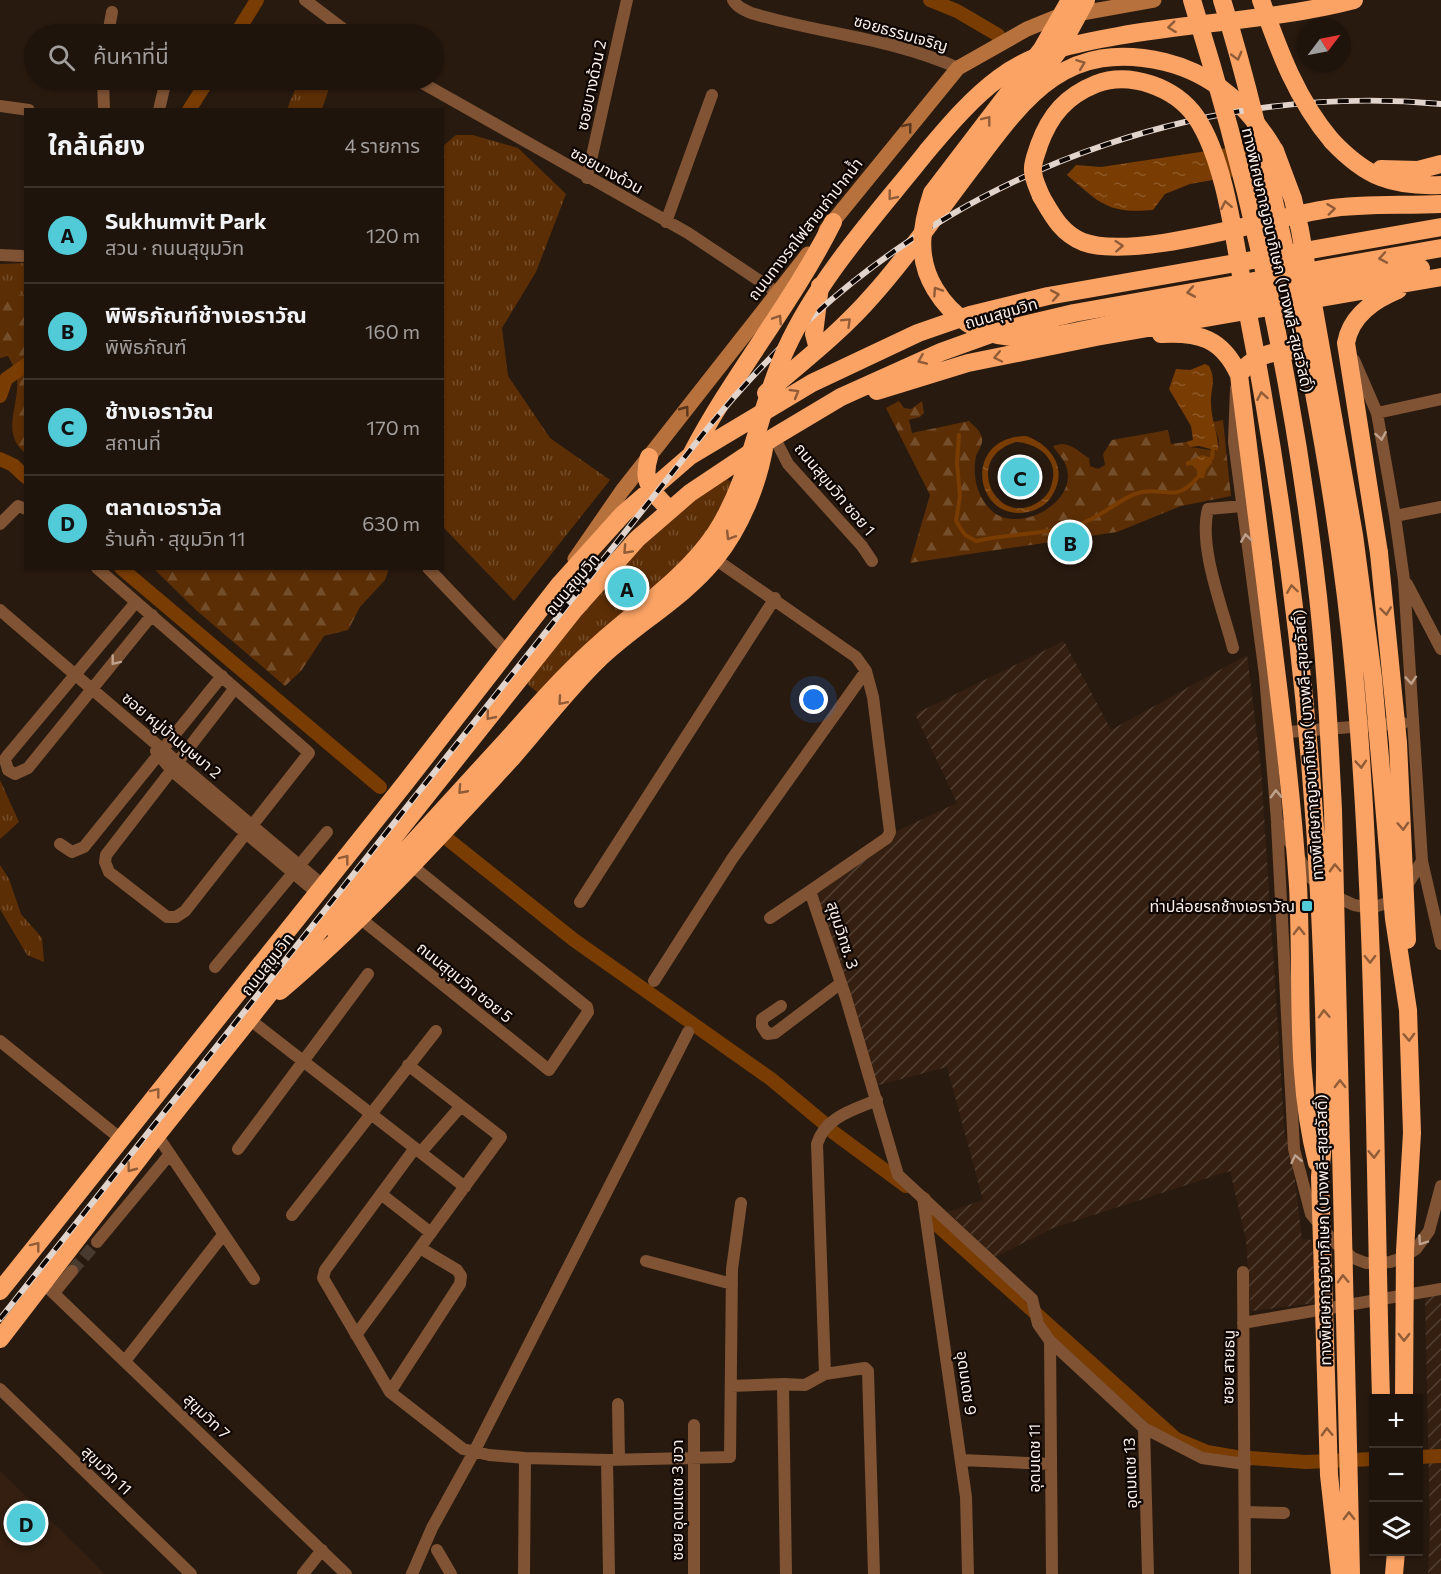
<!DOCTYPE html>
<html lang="th">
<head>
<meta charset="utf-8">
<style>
  body { margin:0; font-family:Commissioner,"Noto Sans Thai",sans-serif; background:#2c2119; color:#f1f3f6 }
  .controls { position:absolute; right:18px; bottom:18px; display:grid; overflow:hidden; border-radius:0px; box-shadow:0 2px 4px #0004 }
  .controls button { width:54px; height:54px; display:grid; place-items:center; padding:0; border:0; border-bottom:2px solid #3c332c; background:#1f140b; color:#f1f3f6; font:30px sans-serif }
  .compass { position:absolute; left:1297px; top:18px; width:54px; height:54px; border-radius:50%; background:#1f140b; box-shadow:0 2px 4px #0004; rotate:58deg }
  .you { position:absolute; left:814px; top:700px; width:21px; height:21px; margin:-15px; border:4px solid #fff; border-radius:50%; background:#1a73e8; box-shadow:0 0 0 9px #1a73e833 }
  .badge { display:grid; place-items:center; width:39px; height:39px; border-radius:50%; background:#52cbd9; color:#111; font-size:20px; font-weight:700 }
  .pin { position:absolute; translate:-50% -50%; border:3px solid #fff; box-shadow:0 2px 6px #0006 }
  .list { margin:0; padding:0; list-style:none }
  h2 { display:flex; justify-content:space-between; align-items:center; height:78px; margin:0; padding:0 24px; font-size:26px }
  h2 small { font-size:20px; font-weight:400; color:#a19e9d }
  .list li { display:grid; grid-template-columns:39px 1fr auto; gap:18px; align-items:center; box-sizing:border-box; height:96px; padding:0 24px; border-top:2px solid #3c332c }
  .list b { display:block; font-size:22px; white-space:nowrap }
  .list p { margin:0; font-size:20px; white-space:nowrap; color:#a19e9d }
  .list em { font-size:20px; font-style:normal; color:#a19e9d }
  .icon { flex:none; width:33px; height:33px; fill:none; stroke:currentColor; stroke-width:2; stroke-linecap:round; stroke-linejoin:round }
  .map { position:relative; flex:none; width:1441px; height:1574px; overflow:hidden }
  .search { position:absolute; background:#1f140b; box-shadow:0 2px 4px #0004; left:24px; top:24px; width:420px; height:66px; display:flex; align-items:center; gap:15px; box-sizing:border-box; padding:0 21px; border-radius:33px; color:#a19e9d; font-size:22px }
  .panel { position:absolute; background:#1f140b; box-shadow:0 2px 4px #0004; left:24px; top:108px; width:420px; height:462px; border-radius:0px }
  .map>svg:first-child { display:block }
</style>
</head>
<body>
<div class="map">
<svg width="1441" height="1574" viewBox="0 0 1441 1574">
  <defs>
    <pattern id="industrial-furrows" width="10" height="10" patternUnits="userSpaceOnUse" patternTransform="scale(1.5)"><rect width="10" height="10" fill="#341f10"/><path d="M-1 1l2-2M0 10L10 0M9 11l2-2" fill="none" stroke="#524033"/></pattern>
    <pattern id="grass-tufts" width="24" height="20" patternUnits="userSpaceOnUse" patternTransform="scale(1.5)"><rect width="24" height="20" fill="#5c2e06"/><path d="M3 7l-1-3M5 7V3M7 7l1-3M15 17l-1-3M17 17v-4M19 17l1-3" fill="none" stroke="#744d2a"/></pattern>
    <pattern id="forest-firs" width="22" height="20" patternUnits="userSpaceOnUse" patternTransform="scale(1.5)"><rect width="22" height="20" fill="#5c2e06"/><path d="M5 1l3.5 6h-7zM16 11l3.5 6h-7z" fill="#744d2a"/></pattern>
    <pattern id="water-ripples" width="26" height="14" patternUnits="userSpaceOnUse" patternTransform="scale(1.5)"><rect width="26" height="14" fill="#793c02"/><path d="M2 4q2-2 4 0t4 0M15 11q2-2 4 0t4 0" fill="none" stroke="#8d5827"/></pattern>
  </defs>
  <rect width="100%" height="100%" fill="#291a0f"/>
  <path fill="#341f10" d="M 0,1471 L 105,1574 L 0,1574 Z"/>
  <path fill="url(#industrial-furrows)" d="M 1064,641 L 1111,730 L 1247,655 L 1261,768 L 1285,1139 L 1290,1139 L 1302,1239 L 1312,1240 L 1315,1303 L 1251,1311 L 1246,1240 L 1230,1171 L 1053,1228 L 995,1257 L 948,1212 L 983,1200 L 947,1067 L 875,1086 L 813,891 L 897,831 L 957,803 L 915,714 Z
    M 1441,1294 L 1441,1574 L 1428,1574 L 1430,1531 L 1425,1296 Z"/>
  <path fill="url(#grass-tufts)" d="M 299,80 L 332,80 L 322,109 L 287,109 Z
    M 456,135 L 473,135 L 518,148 L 566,194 L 536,272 L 502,328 L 508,376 L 550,438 L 610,480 L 514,601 L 443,527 L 442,147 Z
    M 25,263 L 25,295 L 0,295 L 0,264 Z
    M 719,474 L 739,487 L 715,534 L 544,698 L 520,678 L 575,609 Z
    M 0,780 L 19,822 L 0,839 Z
    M 0,865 L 9,879 L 21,914 L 42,938 L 44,962 L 27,955 L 0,909 Z"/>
  <path fill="url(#forest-firs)" d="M 4,293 L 25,295 L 25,453 C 0,432 20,405 17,378 C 17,371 11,362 8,356 L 0,358 L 0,295 Z
    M 899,401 L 904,408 L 911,409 L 922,401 L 924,413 L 920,417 L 909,420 L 912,433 L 969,421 C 974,426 982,432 982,439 C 983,444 978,451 976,456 C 972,476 977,497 992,511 C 1018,534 1076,504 1067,469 C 1066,461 1057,453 1053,446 C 1069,440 1076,450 1089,458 L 1090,466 L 1098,469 L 1105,465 L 1103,454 L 1112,440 L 1168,430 L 1171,444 L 1186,442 L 1190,447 L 1218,451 L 1219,440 L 1213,422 L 1223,420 L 1231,496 L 1181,506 L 1117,532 L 910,563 L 930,495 L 886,408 Z
    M 154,569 L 389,569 L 385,580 L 360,607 L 348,630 L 324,636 L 301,671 L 285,686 L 196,610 Z"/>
  <path fill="url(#water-ripples)" fill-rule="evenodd" d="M 1247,145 L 1252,173 L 1190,184 L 1165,194 L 1153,210 C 1107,214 1100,203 1067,175 L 1076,165 L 1101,167 Z
    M 1205,364 L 1209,366 C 1217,381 1210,389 1211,403 C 1211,420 1219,435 1218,451 L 1199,446 L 1190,447 L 1186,442 L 1193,440 L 1191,426 L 1169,389 L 1176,369 L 1190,370 Z
    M 1026,436 C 1051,445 1068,468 1053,494 C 1048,504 1038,510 1028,512 C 974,523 961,437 1026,436 ZM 1016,442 C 1038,443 1059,459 1052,483 C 1050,493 1043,500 1035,504 C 996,526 962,458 1016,442 Z
    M 1202,455 L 1212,458 L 1212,463 L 1206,470 L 1204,478 L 1197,478 L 1197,470 L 1192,465 L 1186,466 L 1186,462 Z"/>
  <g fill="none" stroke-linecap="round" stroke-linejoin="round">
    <path stroke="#793c02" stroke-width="4" d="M 959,435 L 957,463 L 960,496 L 956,521 L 965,535 L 976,541 C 1010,533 1044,535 1077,525 C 1100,519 1116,500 1138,493 C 1160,485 1175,505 1197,478
      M 1212,458 L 1213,449"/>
    <path stroke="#793c02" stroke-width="14" d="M 930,0 L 957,11 L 998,35
      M 236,34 L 257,0
      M 189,110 L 208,80
      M 0,396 L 6,379 L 26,365
      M 0,459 L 13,465 L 26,477
      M 121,568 L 380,787
      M 450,841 L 574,940 L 771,1079 L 825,1124
      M 833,1132 L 906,1186
      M 924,1199 L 936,1224 L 1176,1439 L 1207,1452 L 1236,1457
      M 1418,1457 L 1440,1456
      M 1250,1458 L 1306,1462 L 1374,1459"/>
    <path stroke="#493a30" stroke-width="12" stroke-dasharray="12 6" stroke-linecap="butt" d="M 72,1271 L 97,1242"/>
    <path stroke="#7f5334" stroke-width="12" d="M 305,0 L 350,34
      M 733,0 C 737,7 744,10 751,13 C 820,34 892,38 958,68
      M 108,34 L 112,12
      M 891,45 L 894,33
      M 103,80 L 104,110
      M 417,80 L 688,233 L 778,293
      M 0,106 L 29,110
      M 159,110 L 166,80
      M 587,178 L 627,0
      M 666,222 L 712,95
      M 0,255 L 22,256
      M 1354,360 L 1377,413 L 1395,516 L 1404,580 L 1422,861 L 1441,944
      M 1236,388 L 1234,442 L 1265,675 L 1277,821 L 1311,878 L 1330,894 L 1354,905 L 1370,908 L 1391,902 L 1404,890 L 1422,861
      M 1377,413 L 1441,399
      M 774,437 L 788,464 L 862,546 L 872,561
      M 1395,516 L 1441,507
      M 0,524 L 18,506 L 26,509
      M 715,559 L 856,657 L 866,671 L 873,697 L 890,832 L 887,838 L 810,891 L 846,998 L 898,1175 L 1032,1299 L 1038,1324 L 1050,1341 L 1144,1428 L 1148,1574
      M 97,568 L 307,751 L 309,753 L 185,911 L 176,917 L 167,917 L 109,872 L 105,862 L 106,855 L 235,688
      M 428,568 L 506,650
      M 1407,584 L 1441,649
      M 136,602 L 8,755 L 5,759 L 8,770 L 15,774 L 28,768 L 152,615
      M 0,610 C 108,703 215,795 324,886
      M 1233,648 C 1223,609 1198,547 1208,509 L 1242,506
      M 1277,731 L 1288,732 L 1403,723
      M 156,751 L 172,771 L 317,893
      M 1277,824 L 1294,1149 L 1311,1214 L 1334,1242 L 1353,1258 L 1366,1263 L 1390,1262 L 1402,1258 L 1416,1249 L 1429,1231 L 1441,1186
      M 60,844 L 72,852 L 84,847 L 222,676
      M 580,902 L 775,598
      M 770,918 L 810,891
      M 361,919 L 549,1070 L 588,1012 L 587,1007 L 411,865
      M 215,967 L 327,832
      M 654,981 L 732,859 L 866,671
      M 781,1006 L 762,1019 L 762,1026 L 767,1034 L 775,1033 L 841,983
      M 249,1019 L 465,1187
      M 0,1041 L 121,1139
      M 157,1135 L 254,1279
      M 415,1148 L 325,1270 L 323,1278 L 390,1392 L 463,1449 L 489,1455 L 525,1458 L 607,1460 L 730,1457 L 732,1269 L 741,1203
      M 238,1149 L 368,974
      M 421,1152 L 461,1106
      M 381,1194 L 431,1233
      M 923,1198 L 966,1497 L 968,1574
      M 292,1215 L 436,1031
      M 97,1242 L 170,1154
      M 646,1261 L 732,1284
      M 1243,1272 L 1245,1574
      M 43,1283 L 346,1574
      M 54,1293 L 72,1271
      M 1243,1323 L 1441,1289
      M 356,1335 L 501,1137 L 408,1065
      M 1050,1341 L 1052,1574
      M 125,1361 L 223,1235
      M 825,1374 L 865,1368 L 868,1371 L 874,1574
      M 731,1386 L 784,1384
      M 0,1389 L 191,1574
      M 390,1392 L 460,1284 L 461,1276 L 457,1270 L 420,1248
      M 618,1404 L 619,1460
      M 694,1425 L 694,1574
      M 1144,1428 L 1202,1458 L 1245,1464
      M 607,1460 L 609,1574
      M 961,1460 L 1051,1464
      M 1245,1512 L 1284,1513
      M 437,1550 L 451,1574
      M 303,1574 L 322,1550
      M 412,1574 L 432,1528 L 474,1452 L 688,1032
      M 524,1574 L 525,1458
      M 786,1574 L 783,1387 L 784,1384 L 805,1385 L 825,1374 L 817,1144 C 825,1117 853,1110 877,1100"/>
    <path stroke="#b7713c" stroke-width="15" d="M 826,230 L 958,68 L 1027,29 L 1054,18 L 1154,0
      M 575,559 L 622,491 L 808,254"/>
    <path stroke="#fba364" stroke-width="18" d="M 1332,141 C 1366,177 1392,187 1441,185
      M 928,150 C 950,124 972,98 999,78 C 1033,52 1077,43 1118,36 C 1196,22 1277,20 1354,0
      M 1381,169 L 1418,170 L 1441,164
      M 1041,196 C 1052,215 1061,233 1083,242 C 1133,261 1269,218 1327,209 C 1364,203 1403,206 1441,204
      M 1295,290 L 1421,268
      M 1161,334 C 1199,332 1222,338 1239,375 L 1263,564
      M 818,349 L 814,334 L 820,286
      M 1239,375 C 1256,350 1287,349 1314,351 L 1318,354
      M 877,391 L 968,363 L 1096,337 L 1441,277
      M 766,393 C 802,362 841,332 873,295 C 909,255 940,209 973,166 C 1026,95 1066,39 1165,62 C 1214,74 1250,108 1275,151
      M 691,455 C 733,374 792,304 833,222
      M 649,457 C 641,482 652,492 669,509
      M 1379,553 L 1346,343 C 1351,315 1374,300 1398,290
      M 334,929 L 515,731
      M 280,991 C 364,920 437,839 511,759 C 540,726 567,690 598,660 C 635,624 683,599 715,559 C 741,527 759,482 765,443
      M 0,1291 L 406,782 L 559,585 L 623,514 L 690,456 L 812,383 L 918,333 L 970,315 L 1048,296 L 1441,227
      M 0,1339 L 157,1135 L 575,609 L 637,539 L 690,493 L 774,437 L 841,397 L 941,352 L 1002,330 L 1074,313 L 1441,248
      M 1394,1574 L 1396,1552"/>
    <defs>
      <path id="rail" d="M 0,1319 L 707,429 C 740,389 775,351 813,316 C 981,163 1215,83 1441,104"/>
    </defs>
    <use href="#rail" stroke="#e1d4cd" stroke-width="6"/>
    <use href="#rail" stroke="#0d0603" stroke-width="4" stroke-dasharray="11" stroke-linecap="butt"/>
    <path stroke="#fba364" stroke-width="18" d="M 1070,0 L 1042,49 L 932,193 C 921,226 916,258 935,289 C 979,362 1058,335 1125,321 C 1169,312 1212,305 1255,297
      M 1192,0 C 1250,185 1292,378 1315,571 C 1325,650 1329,730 1333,810 L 1351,1574
      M 1222,0 C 1247,79 1265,160 1283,241 C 1315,386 1342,533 1355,682 C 1376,920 1374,1160 1381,1398
      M 1261,0 C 1279,51 1297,100 1332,141
      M 1016,108 L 1059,50 L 1086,0
      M 1275,151 L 1293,199 L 1300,230 L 1354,535 L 1373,678 L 1394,919 L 1408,1010 L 1412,1133 L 1405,1251 L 1404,1398
      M 1041,196 C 1038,188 1033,179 1033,171 C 1032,162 1037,153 1039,145 C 1050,115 1066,96 1096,84 C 1130,71 1175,87 1196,117 C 1227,163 1235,248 1246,303 C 1285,503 1310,707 1320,911 C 1324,1000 1329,1088 1320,1177 L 1329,1475 L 1340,1574
      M 1379,553 L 1398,743 L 1407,940
      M 1263,564 C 1276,671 1291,779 1298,886 C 1303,979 1294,1073 1317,1163
      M 515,731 C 542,700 569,670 600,643 C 639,608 685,578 715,534 C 752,478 758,409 786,349 C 820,275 878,213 928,150"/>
  </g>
  <defs><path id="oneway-chevron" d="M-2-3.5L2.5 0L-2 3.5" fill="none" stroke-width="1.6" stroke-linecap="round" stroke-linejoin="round" transform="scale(1.5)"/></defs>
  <g stroke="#905c38">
    <use href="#oneway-chevron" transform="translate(1172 27) rotate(173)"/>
    <use href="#oneway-chevron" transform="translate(1237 56) rotate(75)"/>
    <use href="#oneway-chevron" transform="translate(1081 64) rotate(-21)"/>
    <use href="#oneway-chevron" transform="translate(987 120) rotate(-52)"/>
    <use href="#oneway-chevron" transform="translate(892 196) rotate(129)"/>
    <use href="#oneway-chevron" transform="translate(1226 205) rotate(-101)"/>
    <use href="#oneway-chevron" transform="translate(1331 209) rotate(-7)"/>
    <use href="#oneway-chevron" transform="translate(1119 246) rotate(-4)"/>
    <use href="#oneway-chevron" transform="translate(1383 258) rotate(170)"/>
    <use href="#oneway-chevron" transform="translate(937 291) rotate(-124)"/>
    <use href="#oneway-chevron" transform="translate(1191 292) rotate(170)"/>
    <use href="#oneway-chevron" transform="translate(1055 295) rotate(-10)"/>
    <use href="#oneway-chevron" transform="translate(778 319) rotate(-57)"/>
    <use href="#oneway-chevron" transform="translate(847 322) rotate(-44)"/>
    <use href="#oneway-chevron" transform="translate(998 357) rotate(168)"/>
    <use href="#oneway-chevron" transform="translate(922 360) rotate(157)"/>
    <use href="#oneway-chevron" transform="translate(795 393) rotate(-30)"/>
    <use href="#oneway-chevron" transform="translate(1262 396) rotate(-100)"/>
    <use href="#oneway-chevron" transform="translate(730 536) rotate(122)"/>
    <use href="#oneway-chevron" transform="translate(627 550) rotate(133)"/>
    <use href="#oneway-chevron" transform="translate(1292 589) rotate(-98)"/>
    <use href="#oneway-chevron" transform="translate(1386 611) rotate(83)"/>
    <use href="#oneway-chevron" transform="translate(562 701) rotate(131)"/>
    <use href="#oneway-chevron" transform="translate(490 716) rotate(129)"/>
    <use href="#oneway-chevron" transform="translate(1361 764) rotate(86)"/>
    <use href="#oneway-chevron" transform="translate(462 790) rotate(132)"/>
    <use href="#oneway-chevron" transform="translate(1403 826) rotate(87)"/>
    <use href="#oneway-chevron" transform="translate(345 859) rotate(-52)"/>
    <use href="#oneway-chevron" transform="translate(1335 868) rotate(-92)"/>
    <use href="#oneway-chevron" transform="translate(1299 931) rotate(-91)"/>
    <use href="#oneway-chevron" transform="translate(1370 959) rotate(89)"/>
    <use href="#oneway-chevron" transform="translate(1324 1014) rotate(-93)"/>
    <use href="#oneway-chevron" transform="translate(1409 1037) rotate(88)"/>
    <use href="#oneway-chevron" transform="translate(1340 1084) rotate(-91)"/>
    <use href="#oneway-chevron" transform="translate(156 1092) rotate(-52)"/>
    <use href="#oneway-chevron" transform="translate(1374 1154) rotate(88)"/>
    <use href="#oneway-chevron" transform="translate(131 1168) rotate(127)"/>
    <use href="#oneway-chevron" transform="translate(36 1246) rotate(-52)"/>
    <use href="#oneway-chevron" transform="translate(1343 1279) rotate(-92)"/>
    <use href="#oneway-chevron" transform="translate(1404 1337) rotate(90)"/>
    <use href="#oneway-chevron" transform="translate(1327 1432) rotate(-92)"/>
    <use href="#oneway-chevron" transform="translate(1349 1516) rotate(-91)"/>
  </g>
  <g stroke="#59361d">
    <use href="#oneway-chevron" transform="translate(908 127) rotate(-51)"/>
    <use href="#oneway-chevron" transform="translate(685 410) rotate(-53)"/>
  </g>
  <g stroke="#bea28e">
    <use href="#oneway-chevron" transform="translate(1381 436) rotate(80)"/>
    <use href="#oneway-chevron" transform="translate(1246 538) rotate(-98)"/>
    <use href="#oneway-chevron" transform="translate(115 661) rotate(128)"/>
    <use href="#oneway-chevron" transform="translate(1411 680) rotate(86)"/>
    <use href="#oneway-chevron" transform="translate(1276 794) rotate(-92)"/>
    <use href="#oneway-chevron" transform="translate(1296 1159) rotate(-102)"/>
    <use href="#oneway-chevron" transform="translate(1422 1241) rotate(125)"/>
  </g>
  <rect fill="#52cbd9" stroke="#0d0603" stroke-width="2" x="1301" y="900" width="12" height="12" rx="3"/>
  <g text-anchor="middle" stroke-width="4.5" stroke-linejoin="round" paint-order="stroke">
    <g font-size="16" fill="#fcf0e9" stroke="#0d0603">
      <text transform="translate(901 33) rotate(16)" y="6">ซอยธรรมเจริญ</text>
      <text transform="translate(591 85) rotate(-78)" y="6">ซอยบางด้วน 2</text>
      <text transform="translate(607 170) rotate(29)" y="6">ซอยบางด้วน</text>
      <text transform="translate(805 229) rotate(-52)" y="6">ถนนทางรถไฟสายเก่าปากน้ำ</text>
      <text transform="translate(1278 260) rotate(77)" y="6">ทางพิเศษกาญจนาภิเษก (บางพลี-สุขสวัสดิ์)</text>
      <text transform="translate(1001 313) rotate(-16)" y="6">ถนนสุขุมวิท</text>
      <text transform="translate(835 489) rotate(50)" y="6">ถนนสุขุมวิท ซอย 1</text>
      <text transform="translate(572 584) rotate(-50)" y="6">ถนนสุขุมวิท</text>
      <text transform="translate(172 735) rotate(40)" y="6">ซอย หมู่บ้านบุษบา 2</text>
      <text transform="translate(1308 745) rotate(-94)" y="6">ทางพิเศษกาญจนาภิเษก (บางพลี-สุขสวัสดิ์)</text>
      <text transform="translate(843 935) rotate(72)" y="6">สุขุมวิทซ. 3</text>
      <text transform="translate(267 964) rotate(-52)" y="6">ถนนสุขุมวิท</text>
      <text transform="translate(465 982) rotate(39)" y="6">ถนนสุขุมวิท ซอย 5</text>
      <text transform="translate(1323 1230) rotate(-91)" y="6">ทางพิเศษกาญจนาภิเษก (บางพลี-สุขสวัสดิ์)</text>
      <text transform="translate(1228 1367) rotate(-89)" y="6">ซอย สายธนู</text>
      <text transform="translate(967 1383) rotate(82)" y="6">อุดมเดช 9</text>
      <text transform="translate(207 1416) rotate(44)" y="6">สุขุมวิท 7</text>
      <text transform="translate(1034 1458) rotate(-90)" y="6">อุดมเดช 11</text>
      <text transform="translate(107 1470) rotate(44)" y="6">สุขุมวิท 11</text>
      <text transform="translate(1130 1473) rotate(-92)" y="6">อุดมเดช 13</text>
      <text transform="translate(677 1500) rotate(-90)" y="6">ซอย อุดมเดช 3 ขวา</text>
    </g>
    <g font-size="16" fill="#fcf0e9" stroke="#0d0603" text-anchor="end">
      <text x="1295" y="912">ท่าปล่อยรถช้างเอราวัณ</text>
    </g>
  </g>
</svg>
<div class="controls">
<button>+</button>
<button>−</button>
<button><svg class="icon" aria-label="layers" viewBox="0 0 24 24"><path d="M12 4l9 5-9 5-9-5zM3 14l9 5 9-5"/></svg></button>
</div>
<svg class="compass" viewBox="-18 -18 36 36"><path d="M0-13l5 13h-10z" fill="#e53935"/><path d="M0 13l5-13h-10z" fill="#a19e9d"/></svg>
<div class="you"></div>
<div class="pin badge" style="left:627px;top:588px">A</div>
<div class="pin badge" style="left:1070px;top:542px">B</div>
<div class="pin badge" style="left:1020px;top:477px">C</div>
<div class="pin badge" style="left:26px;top:1523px">D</div>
<div class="search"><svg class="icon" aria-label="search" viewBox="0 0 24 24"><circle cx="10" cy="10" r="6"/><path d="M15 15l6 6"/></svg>ค้นหาที่นี่</div>
<section class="panel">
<h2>ใกล้เคียง<small>4 รายการ</small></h2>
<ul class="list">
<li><span class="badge">A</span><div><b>Sukhumvit Park</b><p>สวน · ถนนสุขุมวิท</p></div><em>120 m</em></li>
<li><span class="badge">B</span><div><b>พิพิธภัณฑ์ช้างเอราวัณ</b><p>พิพิธภัณฑ์</p></div><em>160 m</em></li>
<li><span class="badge">C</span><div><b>ช้างเอราวัณ</b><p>สถานที่</p></div><em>170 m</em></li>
<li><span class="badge">D</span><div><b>ตลาดเอราวัล</b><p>ร้านค้า · สุขุมวิท 11</p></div><em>630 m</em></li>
</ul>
</section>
</div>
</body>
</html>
